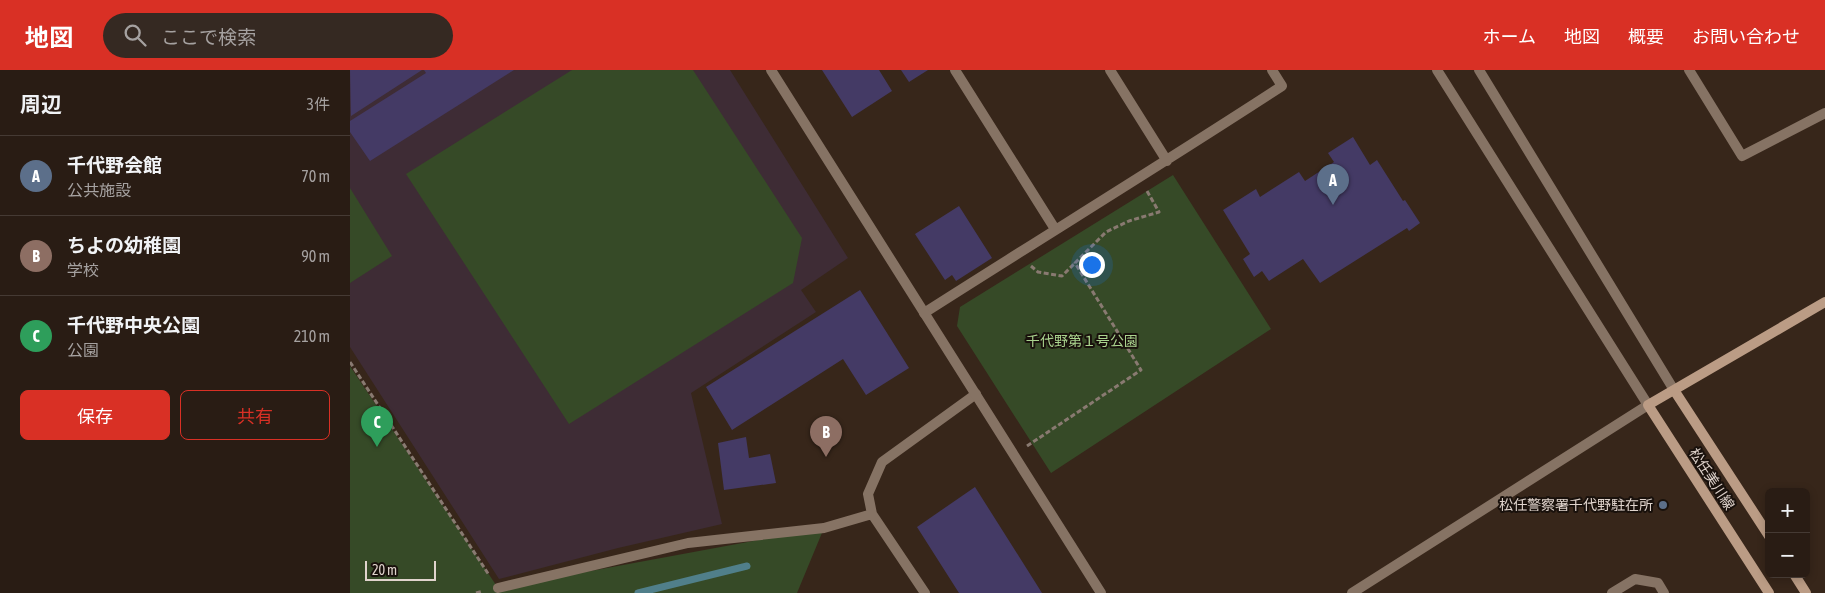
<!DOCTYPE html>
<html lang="ja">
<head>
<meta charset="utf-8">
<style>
  body { margin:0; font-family:"Asap Condensed","Noto Sans JP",sans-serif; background:#352922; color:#f1f3f6 }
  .controls { position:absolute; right:15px; bottom:15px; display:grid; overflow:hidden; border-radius:8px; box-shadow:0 2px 8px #0003 }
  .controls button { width:45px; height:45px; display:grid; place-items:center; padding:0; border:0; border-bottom:1px solid #453a34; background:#291c14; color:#f1f3f6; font:25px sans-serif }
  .scale { position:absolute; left:15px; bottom:12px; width:71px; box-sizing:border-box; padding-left:5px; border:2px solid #e0d4cd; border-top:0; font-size:14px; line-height:18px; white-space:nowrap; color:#e0d4cd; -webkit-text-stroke:4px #19110c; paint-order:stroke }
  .you { position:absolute; left:741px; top:194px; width:18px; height:18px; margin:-12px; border:4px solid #fff; border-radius:50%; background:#1a73e8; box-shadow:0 0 0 8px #1a73e833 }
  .badge { display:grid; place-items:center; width:32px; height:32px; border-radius:50%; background:#d93025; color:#fff; font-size:16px; font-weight:700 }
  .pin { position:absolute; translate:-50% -41px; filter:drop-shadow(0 1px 2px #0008) }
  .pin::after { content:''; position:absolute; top:26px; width:18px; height:15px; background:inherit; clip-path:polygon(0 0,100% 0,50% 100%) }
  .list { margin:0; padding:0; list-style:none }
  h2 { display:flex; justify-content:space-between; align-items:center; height:65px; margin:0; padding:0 20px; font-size:21px }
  h2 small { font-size:16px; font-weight:400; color:#a5a1a0 }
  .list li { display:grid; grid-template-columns:32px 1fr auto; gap:15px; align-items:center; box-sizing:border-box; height:80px; padding:0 20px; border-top:1px solid #453a34 }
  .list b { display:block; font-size:19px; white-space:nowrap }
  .list p { margin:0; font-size:16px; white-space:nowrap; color:#a5a1a0 }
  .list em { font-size:16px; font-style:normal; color:#a5a1a0 }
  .actions { display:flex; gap:10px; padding:15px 20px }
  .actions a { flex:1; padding:11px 0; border:1px solid #d93025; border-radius:8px; text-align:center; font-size:18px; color:#d93025 }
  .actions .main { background:#d93025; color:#fff }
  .icon { flex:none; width:28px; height:28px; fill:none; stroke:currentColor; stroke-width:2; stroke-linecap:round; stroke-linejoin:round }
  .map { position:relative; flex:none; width:1475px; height:523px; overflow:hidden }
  header { display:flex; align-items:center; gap:30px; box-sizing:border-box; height:70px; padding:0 25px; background:#d93025; color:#fff }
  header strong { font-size:24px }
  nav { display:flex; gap:28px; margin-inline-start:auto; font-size:18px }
  .search { width:350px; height:45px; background:#352922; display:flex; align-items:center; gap:12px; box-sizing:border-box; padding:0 18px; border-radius:28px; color:#a5a1a0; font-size:19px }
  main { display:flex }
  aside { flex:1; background:#291c14 }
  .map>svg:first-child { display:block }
</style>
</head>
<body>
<header>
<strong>地図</strong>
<div class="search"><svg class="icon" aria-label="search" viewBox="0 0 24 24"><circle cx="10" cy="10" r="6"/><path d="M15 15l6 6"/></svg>ここで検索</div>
<nav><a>ホーム</a><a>地図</a><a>概要</a><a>お問い合わせ</a></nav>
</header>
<main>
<aside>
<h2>周辺<small>3件</small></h2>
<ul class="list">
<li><span class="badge" style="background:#5c6f8a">A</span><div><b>千代野会館</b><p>公共施設</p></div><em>70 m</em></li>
<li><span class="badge" style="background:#8d6e63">B</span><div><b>ちよの幼稚園</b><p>学校</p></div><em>90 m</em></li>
<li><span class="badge" style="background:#2e9e5b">C</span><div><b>千代野中央公園</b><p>公園</p></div><em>210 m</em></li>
</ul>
<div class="actions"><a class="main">保存</a><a>共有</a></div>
</aside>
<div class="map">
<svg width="1475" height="523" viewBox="0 0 1475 523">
  <rect width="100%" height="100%" fill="#37261a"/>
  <path fill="#3e2c35" d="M 0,0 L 380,0 L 498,188 L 451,220 L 466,242 L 341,323 L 372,454 L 268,478 L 149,509 L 0,277 Z"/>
  <path fill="#364a27" d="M 222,0 L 343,0 L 452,168 L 443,213 L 219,354 L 56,104 Z
    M 823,105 L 921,259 L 701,403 L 607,256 L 610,237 Z
    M 0,118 L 42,186 L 0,213 Z
    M 0,296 L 148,518 L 474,458 L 447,523 L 0,523 Z"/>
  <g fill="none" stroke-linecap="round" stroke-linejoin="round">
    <path stroke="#507f8a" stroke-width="7" d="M 288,523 L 397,496"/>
  </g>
  <path fill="#443a65" d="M 0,0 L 72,0 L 1,46 Z
    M 74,0 L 164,0 L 20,91 L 0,62 L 0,51 L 76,3 Z
    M 472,0 L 529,0 L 542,21 L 502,47 Z
    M 551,0 L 578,0 L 559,12 Z
    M 1003,67 L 1020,95 L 1027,90 L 1053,131 L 1055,130 L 1070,153 L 1059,161 L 1057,158 L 970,213 L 953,189 L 919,211 L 912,201 L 904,207 L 893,189 L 900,184 L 873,140 L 906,119 L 910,127 L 949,102 L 955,111 L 984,92 L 978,83 Z
    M 609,136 L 642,188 L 606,211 L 602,205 L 595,210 L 565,164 Z
    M 510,220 L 559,298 L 516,325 L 493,289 L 382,360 L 356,317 Z
    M 396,367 L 399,388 L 420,384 L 426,413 L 374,420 L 368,373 Z
    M 625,417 L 692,523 L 609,523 L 567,457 Z"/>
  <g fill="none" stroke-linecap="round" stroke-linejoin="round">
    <path stroke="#897a71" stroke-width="3" stroke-dasharray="5 2.5" stroke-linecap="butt" d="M 681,196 L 688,202 L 712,206 L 725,193
      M 0,292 L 139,505
      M 677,376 L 791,300 L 725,193 L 756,162 L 779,151 L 809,142 L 797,121
      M 126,523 L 133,521"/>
    <path stroke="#867364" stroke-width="10" d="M 148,518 L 338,473 L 474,458 L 522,444
      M 575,523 L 522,444 L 518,424 L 532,392 L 626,324"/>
    <path stroke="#867364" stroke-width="10" d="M 605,0 L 705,159
      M 760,0 L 817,91
      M 1339,0 L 1392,86 L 1475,43
      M 574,243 C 693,167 814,93 932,16 L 922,0
      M 1262,523 L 1285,509 L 1308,513 L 1314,523"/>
    <path stroke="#867364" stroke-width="10" d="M 421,0 L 751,523
      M 1129,0 L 1324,320
      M 1002,523 L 1298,335 L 1087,0"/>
    <path stroke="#bb9c85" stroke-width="10" d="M 1324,320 L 1419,466
      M 1444,504 L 1456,523
      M 1419,523 L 1298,335 L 1475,232"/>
  </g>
  <circle fill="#5c6f8a" stroke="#19110c" stroke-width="2" cx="1313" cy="435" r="5"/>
  <g text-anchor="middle" stroke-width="4" stroke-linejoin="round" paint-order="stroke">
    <g font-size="14" fill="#aad38e" stroke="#19110c">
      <text x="732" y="276">千代野第１号公園</text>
    </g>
    <g font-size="14" fill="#e0d4cd" stroke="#19110c">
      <text transform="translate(1362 409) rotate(57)" y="5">松任美川線</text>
    </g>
    <g font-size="14" fill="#e0d4cd" stroke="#19110c" text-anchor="end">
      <text x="1303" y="440">松任警察署千代野駐在所</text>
    </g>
  </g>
</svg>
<div class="controls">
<button>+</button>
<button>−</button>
</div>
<div class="scale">20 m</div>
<div class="you"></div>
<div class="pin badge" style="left:983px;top:135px;background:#5c6f8a">A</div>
<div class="pin badge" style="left:476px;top:387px;background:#8d6e63">B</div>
<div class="pin badge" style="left:27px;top:377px;background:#2e9e5b">C</div>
</div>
</main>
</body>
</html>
